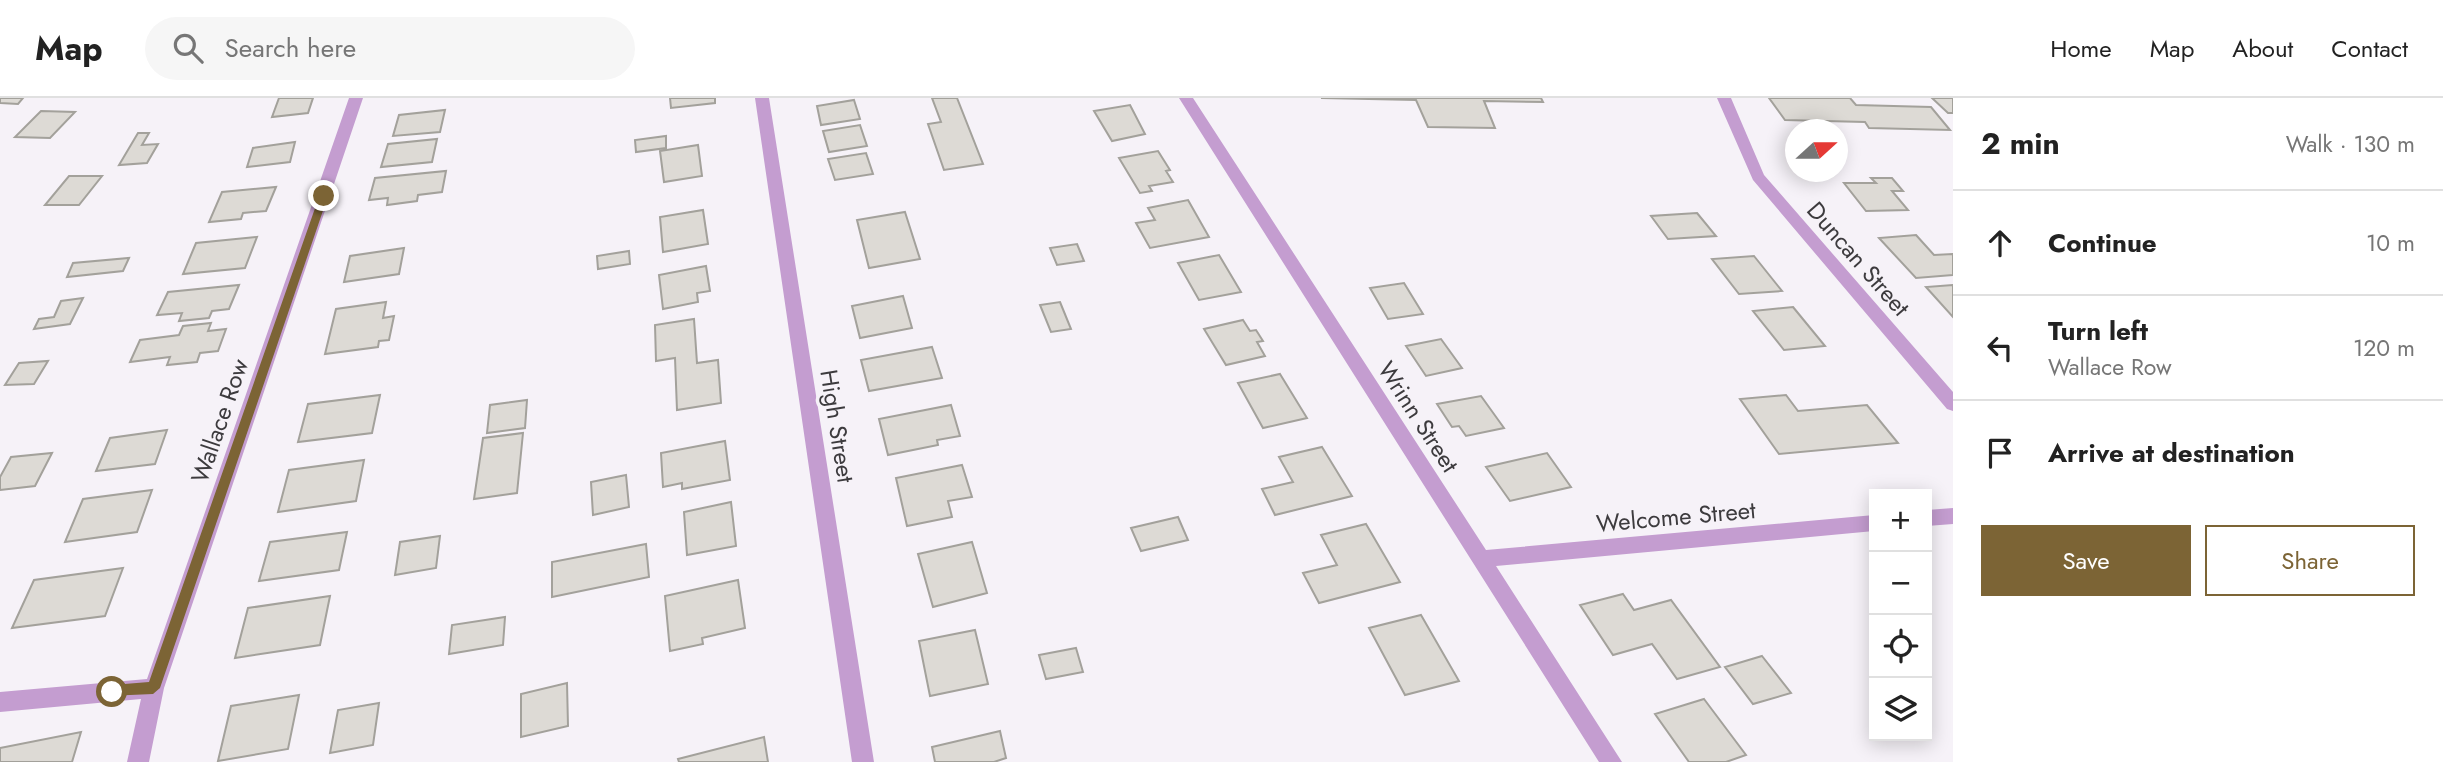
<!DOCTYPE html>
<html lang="en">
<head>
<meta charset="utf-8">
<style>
  body { margin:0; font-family:Jost,sans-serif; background:#f6f6f6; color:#222 }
  .controls { position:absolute; right:21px; bottom:21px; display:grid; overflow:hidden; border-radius:0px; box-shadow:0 4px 18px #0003 }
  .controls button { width:63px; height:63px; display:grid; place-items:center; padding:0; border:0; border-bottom:2px solid #e0e0e0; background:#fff; color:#222; font:35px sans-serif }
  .compass { position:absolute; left:1785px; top:21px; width:63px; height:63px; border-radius:50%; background:#fff; box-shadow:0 4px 18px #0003; rotate:69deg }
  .stop { position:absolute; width:21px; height:21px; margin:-16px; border:5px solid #7c6435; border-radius:50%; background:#fff }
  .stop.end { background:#7c6435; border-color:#fff; box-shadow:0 2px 7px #0008 }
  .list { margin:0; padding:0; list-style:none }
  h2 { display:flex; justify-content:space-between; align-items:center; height:91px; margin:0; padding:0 28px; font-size:30px }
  h2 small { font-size:23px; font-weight:400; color:#767676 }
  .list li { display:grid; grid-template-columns:46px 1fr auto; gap:21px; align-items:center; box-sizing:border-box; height:105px; padding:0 28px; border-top:2px solid #e0e0e0 }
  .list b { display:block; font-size:26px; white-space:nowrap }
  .list p { margin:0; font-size:23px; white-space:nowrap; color:#767676 }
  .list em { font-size:23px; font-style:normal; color:#767676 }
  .actions { display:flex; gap:14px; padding:21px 28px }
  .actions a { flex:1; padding:16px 0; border:2px solid #7c6435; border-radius:0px; text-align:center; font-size:24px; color:#7c6435 }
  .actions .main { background:#7c6435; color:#fff }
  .icon { flex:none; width:38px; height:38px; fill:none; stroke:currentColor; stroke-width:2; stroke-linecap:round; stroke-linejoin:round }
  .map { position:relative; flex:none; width:1953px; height:664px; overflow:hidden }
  header { display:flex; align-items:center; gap:42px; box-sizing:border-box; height:98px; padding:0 35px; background:#fff; border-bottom:2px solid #e0e0e0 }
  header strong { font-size:33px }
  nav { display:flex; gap:38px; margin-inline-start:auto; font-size:24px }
  .search { width:490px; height:63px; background:#f6f6f6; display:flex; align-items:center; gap:18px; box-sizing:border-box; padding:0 24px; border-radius:38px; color:#767676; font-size:26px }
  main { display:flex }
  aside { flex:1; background:#fff }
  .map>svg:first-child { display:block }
</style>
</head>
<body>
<header>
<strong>Map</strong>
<div class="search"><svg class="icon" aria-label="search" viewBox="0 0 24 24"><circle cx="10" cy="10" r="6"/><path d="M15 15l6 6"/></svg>Search here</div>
<nav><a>Home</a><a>Map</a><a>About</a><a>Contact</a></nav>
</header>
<main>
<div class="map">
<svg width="1953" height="664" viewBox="0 0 1953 664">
  <rect width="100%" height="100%" fill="#f6f2f8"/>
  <path fill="#dddad5" stroke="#a3a19b" stroke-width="2" d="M 0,0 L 23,0 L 18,6 L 0,5 Z
    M 279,0 L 313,0 L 308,15 L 272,19 Z
    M 670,0 L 715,0 L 715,5 L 671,10 Z
    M 932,0 L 957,0 L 983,66 L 944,72 L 928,26 L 941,24 Z
    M 1321,0 L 1541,0 L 1543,4 L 1484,3 L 1495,30 L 1428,29 L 1416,2 Z
    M 1769,0 L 1850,0 L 1856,7 L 1931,9 L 1950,32 L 1869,30 L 1865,24 L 1785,22 Z
    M 1932,0 L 1953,0 L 1953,15 L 1948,15 Z
    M 854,2 L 860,21 L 821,27 L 817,8 Z
    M 1130,7 L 1145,36 L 1112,43 L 1094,13 Z
    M 445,12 L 440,34 L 393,38 L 399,17 Z
    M 41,13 L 75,14 L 50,40 L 15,39 Z
    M 860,27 L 867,48 L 829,54 L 823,33 Z
    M 138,35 L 149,35 L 142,47 L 158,46 L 147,65 L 119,67 Z
    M 666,38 L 666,50 L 636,54 L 635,42 Z
    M 437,41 L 432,64 L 381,69 L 388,46 Z
    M 295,44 L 290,64 L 247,69 L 253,50 Z
    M 698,47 L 702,78 L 664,84 L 660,53 Z
    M 1158,53 L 1170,72 L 1166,73 L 1173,84 L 1149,88 L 1152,93 L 1140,95 L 1119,60 Z
    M 866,55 L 873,76 L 835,82 L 828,61 Z
    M 446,73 L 442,94 L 418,97 L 417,103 L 387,107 L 388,100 L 369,102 L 375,80 Z
    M 69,78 L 102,78 L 79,107 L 45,107 Z
    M 1871,80 L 1892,80 L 1903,93 L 1892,93 L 1908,112 L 1866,113 L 1844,85 L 1876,85 Z
    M 276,89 L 266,113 L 243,115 L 241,121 L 209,124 L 222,94 Z
    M 1188,102 L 1209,139 L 1150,150 L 1136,125 L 1155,122 L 1148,110 Z
    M 703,112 L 708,146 L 663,154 L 660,119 Z
    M 905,114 L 920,161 L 869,170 L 857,122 Z
    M 1697,115 L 1716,138 L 1668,141 L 1651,118 Z
    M 1916,137 L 1934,157 L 1953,156 L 1953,177 L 1916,180 L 1879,140 Z
    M 257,139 L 245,170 L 183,176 L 196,145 Z
    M 1077,146 L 1084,163 L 1057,167 L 1050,150 Z
    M 404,150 L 399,176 L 344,184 L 350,158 Z
    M 629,153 L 630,166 L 598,171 L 597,158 Z
    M 1219,157 L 1241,194 L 1199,202 L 1178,165 Z
    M 1754,158 L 1782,193 L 1739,196 L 1712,161 Z
    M 129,160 L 123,173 L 67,179 L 73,165 Z
    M 706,168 L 710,193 L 697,195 L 698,204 L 663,211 L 659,177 Z
    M 1404,185 L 1423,216 L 1388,221 L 1370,190 Z
    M 239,187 L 229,211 L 212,213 L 209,220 L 179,223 L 182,215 L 157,217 L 168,194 Z
    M 1953,187 L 1953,219 L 1926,189 Z
    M 903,198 L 912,230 L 860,240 L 852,208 Z
    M 83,200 L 70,226 L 34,231 L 39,221 L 54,219 L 61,203 Z
    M 386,204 L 383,220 L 394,218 L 389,242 L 379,243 L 378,249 L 325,256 L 336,211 Z
    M 1060,204 L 1071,231 L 1051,234 L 1040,207 Z
    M 1793,209 L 1825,248 L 1784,252 L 1753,213 Z
    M 694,221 L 697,265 L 718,262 L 721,305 L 677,312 L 675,260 L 656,263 L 655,227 Z
    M 1243,222 L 1250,233 L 1256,232 L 1263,243 L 1257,244 L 1265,258 L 1226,267 L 1204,231 Z
    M 211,225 L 208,233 L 226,231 L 218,253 L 200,255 L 197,264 L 167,267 L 170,259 L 130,264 L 140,242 L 179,237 L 183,228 Z
    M 1441,241 L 1462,270 L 1426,278 L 1406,248 Z
    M 932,249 L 942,280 L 869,293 L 861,262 Z
    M 48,263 L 34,286 L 5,287 L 19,265 Z
    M 1280,276 L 1307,320 L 1263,330 L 1238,285 Z
    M 380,297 L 372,335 L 298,344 L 308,306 Z
    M 1786,297 L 1798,313 L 1867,307 L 1898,345 L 1779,356 L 1740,301 Z
    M 1481,298 L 1504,330 L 1466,338 L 1459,328 L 1452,329 L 1437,306 Z
    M 527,302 L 525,330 L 487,335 L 490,307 Z
    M 951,307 L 960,338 L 937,342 L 938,347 L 888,357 L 879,321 Z
    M 167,332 L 155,366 L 96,373 L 110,340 Z
    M 523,335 L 517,395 L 474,401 L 483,340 Z
    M 725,343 L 730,382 L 682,391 L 682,385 L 663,389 L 661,355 Z
    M 1322,349 L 1352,398 L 1275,417 L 1262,391 L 1293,384 L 1279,359 Z
    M 52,355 L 35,388 L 0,392 L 0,379 L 11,359 Z
    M 1547,355 L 1571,389 L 1510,403 L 1486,369 Z
    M 364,362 L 356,403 L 278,414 L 289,372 Z
    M 962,367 L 972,399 L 948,403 L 952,419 L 907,428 L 896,380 Z
    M 626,377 L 629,409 L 593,417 L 591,384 Z
    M 152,392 L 137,434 L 65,444 L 83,401 Z
    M 731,404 L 736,448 L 687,457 L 684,414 Z
    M 1178,419 L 1188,442 L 1141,453 L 1131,430 Z
    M 1366,426 L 1400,484 L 1319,505 L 1303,475 L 1337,467 L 1321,437 Z
    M 347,434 L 339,472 L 259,483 L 270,444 Z
    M 440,438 L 436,470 L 395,477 L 400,444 Z
    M 972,444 L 987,495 L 933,509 L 918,456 Z
    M 646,446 L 649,479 L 552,499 L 552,464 Z
    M 123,470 L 105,518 L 12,530 L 34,482 Z
    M 738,482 L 745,530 L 702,540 L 703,546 L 670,553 L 665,498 Z
    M 1623,496 L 1634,512 L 1671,502 L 1720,569 L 1677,581 L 1652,546 L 1613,557 L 1580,507 Z
    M 330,498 L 320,547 L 235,560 L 248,510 Z
    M 1421,517 L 1459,583 L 1405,597 L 1369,530 Z
    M 505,519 L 503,547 L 449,556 L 452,527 Z
    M 975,532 L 988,586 L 930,598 L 919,543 Z
    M 1076,550 L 1083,574 L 1046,581 L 1039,557 Z
    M 1762,558 L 1791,595 L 1753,606 L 1725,569 Z
    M 567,585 L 568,628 L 521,639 L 521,596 Z
    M 299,597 L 288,651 L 218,663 L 231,608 Z
    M 1704,601 L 1746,657 L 1726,664 L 1689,664 L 1655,616 Z
    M 379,605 L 373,647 L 330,655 L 338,612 Z
    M 1000,633 L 1006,660 L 994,664 L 935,664 L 932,649 Z
    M 81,634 L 72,664 L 0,664 L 0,650 Z
    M 764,639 L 768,664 L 679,664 L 678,661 Z"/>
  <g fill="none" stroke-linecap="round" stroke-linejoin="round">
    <path fill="#c49dd0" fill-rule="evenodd" d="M 349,0 L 363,0 L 164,590 L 149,664 L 127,664 L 141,601 L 0,614 L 0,594 L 147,581 Z
      M 755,0 L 769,0 L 874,664 L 852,664 Z
      M 1179,0 L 1193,0 L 1486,452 L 1874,417 L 1874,433 L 1496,468 L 1622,664 L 1599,664 Z
      M 1717,0 L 1731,0 L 1764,77 L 1953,294 L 1953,313 L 1947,311 L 1753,82 Z
      M 1953,410 L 1953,426 L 1927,428 L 1927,412 Z"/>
  </g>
  <path fill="#7c6435" d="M 320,96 L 328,98 L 160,590 L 153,596 L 107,598 L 107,589 L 112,587 L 149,584 Z"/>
  <g text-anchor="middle" stroke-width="7" stroke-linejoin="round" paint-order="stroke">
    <g font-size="24" fill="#3d3b3e" stroke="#f6f2f8">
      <text transform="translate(1858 161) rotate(49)" y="8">Duncan Street</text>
      <text transform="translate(1418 319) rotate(57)" y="8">Wrinn Street</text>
      <text transform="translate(220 323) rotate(-71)" y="8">Wallace Row</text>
      <text transform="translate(837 328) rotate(81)" y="8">High Street</text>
      <text transform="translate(1676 419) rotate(-5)" y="8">Welcome Street</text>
    </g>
  </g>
</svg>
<div class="controls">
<button>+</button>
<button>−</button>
<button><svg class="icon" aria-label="locate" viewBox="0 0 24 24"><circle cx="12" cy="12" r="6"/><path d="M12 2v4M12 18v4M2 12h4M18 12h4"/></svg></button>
<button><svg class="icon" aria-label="layers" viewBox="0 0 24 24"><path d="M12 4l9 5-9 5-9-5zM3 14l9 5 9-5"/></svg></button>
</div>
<svg class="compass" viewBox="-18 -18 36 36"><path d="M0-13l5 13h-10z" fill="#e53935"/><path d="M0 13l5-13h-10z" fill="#767676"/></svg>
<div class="stop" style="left:112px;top:594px"></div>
<div class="stop end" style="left:324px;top:98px"></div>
</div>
<aside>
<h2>2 min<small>Walk · 130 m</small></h2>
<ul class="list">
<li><svg class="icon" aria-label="ahead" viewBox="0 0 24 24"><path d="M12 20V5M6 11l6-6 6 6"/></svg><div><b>Continue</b></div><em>10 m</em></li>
<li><svg class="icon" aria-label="left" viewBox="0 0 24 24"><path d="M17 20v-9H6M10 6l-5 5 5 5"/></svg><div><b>Turn left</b><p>Wallace Row</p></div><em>120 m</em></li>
<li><svg class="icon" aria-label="arrive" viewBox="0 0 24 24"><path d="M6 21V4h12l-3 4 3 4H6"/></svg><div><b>Arrive at destination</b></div></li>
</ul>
<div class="actions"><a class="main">Save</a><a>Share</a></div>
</aside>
</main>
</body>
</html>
